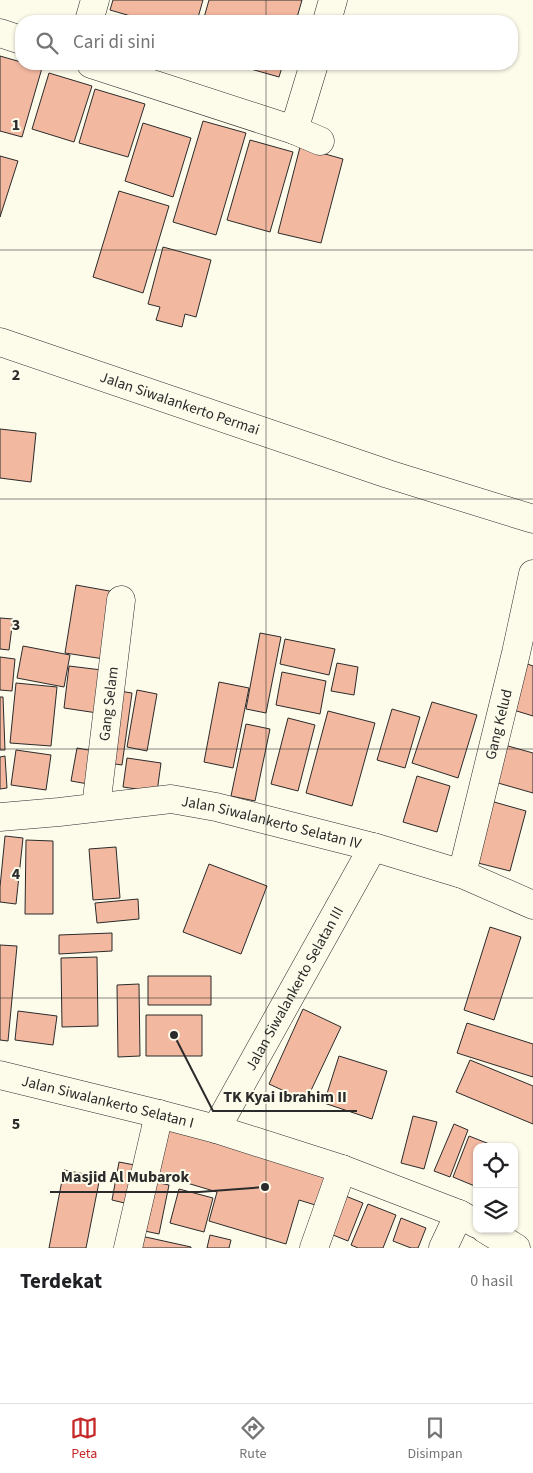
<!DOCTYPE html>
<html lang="id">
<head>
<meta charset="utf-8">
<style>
  body { margin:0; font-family:"Source Sans 3",sans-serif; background:#f6f6f6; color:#202124 }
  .controls { position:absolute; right:15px; bottom:15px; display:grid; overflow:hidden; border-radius:10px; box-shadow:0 1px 4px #0004 }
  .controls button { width:45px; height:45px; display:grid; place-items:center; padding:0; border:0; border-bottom:1px solid #e0e0e0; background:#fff; color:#202124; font:25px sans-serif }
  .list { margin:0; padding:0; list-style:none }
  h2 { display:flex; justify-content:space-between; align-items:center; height:65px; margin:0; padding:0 20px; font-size:21px }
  h2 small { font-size:16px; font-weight:400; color:#757577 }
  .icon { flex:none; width:28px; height:28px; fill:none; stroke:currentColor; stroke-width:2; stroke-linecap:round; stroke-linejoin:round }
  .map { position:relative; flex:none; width:533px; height:1248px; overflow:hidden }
  .search { position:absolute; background:#fff; box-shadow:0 1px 4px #0004; left:15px; right:15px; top:15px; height:55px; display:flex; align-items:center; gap:12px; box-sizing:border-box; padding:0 18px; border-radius:20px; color:#757577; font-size:19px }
  .sheet { height:155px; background:#fff }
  nav { display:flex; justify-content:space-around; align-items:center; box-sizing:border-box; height:70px; border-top:1px solid #e0e0e0; background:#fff; font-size:14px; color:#757577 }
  nav a { display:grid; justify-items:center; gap:2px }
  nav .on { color:#c62828 }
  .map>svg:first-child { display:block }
</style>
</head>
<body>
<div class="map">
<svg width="533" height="1248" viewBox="0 0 533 1248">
  <rect width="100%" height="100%" fill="#fdfbea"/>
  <path fill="#f2b8a0" stroke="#2b2b2b" d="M 113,0 L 203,0 L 197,21 L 148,21 L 110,10 Z
    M 209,0 L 302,0 L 296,21 L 203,21 Z
    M 0,56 L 21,62 L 21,64 L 27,64 L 42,68 L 22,137 L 0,131 Z
    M 233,64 L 283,64 L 279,77 Z
    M 49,73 L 92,86 L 74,142 L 32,129 Z
    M 95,89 L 145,104 L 128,157 L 79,143 Z
    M 203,121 L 246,133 L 216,235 L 173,222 Z
    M 143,123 L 191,138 L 173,197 L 125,181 Z
    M 250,140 L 293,152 L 270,232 L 227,220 Z
    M 300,147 L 343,159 L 321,243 L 278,233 Z
    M 0,156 L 18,161 L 0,217 Z
    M 119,191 L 169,206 L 143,293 L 93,277 Z
    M 163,247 L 211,260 L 196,317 L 185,314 L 182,327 L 156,320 L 160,307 L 148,304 Z
    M 0,429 L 36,433 L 31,482 L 0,478 Z
    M 76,585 L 115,592 L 104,659 L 65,653 Z
    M 0,618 L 13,619 L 9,650 L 0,649 Z
    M 260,633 L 281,637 L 266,713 L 246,709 Z
    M 285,639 L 335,649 L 329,675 L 280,664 Z
    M 23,646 L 70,655 L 64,687 L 17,678 Z
    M 0,657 L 15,659 L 12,691 L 0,690 Z
    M 522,662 L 533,666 L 533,716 L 507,708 Z
    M 337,663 L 358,667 L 354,695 L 331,691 Z
    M 69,666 L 110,671 L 104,714 L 64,708 Z
    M 282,672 L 326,681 L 320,714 L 276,705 Z
    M 219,682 L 249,688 L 233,768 L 204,762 Z
    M 16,683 L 57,687 L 51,746 L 10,743 Z
    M 113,690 L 132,693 L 122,765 L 102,762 Z
    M 137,690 L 157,694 L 147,751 L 127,747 Z
    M 0,697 L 3,697 L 5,750 L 0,750 Z
    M 432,702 L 477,715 L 458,778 L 412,763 Z
    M 392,709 L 420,717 L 405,768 L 377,760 Z
    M 328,711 L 375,723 L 352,806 L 306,793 Z
    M 288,718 L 315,725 L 298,791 L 271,784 Z
    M 246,724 L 270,729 L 255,801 L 231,796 Z
    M 501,744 L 533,753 L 533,793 L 491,781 Z
    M 77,748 L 100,752 L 94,785 L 71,781 Z
    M 16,750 L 51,755 L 46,790 L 11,785 Z
    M 5,756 L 7,788 L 0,789 L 0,757 Z
    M 127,758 L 161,763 L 157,792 L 123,787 Z
    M 417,776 L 450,786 L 437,832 L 403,822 Z
    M 487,800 L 526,811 L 510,871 L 470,861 Z
    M 5,836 L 23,838 L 16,904 L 0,902 L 0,887 Z
    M 26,840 L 53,841 L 53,914 L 25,914 Z
    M 116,847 L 120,898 L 93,900 L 89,849 Z
    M 209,864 L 267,886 L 241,954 L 183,932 Z
    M 138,899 L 139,919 L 97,923 L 95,903 Z
    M 490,927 L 521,937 L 494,1020 L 464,1010 Z
    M 112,933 L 112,951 L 59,954 L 59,935 Z
    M 0,945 L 17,946 L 8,1041 L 0,1040 Z
    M 97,957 L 98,1026 L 62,1027 L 61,958 Z
    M 148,976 L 211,976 L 211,1005 L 148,1005 Z
    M 139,984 L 140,1056 L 118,1057 L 117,985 Z
    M 303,1009 L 341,1027 L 306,1101 L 269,1084 Z
    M 18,1011 L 57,1016 L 53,1045 L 15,1040 Z
    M 146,1015 L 202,1015 L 202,1056 L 146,1056 Z
    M 467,1023 L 533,1044 L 533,1077 L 457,1053 Z
    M 339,1056 L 387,1071 L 372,1119 L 324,1103 Z
    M 470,1060 L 533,1086 L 533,1124 L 456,1092 Z
    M 413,1116 L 437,1122 L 424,1169 L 401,1163 Z
    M 162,1123 L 311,1168 L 310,1173 L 334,1181 L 325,1208 L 299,1200 L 286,1244 L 209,1221 L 217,1192 L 147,1171 Z
    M 454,1124 L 468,1130 L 450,1177 L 434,1171 Z
    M 469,1136 L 497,1147 L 477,1147 L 477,1187 L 453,1177 Z
    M 119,1162 L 140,1166 L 133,1205 L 112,1200 Z
    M 64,1170 L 100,1177 L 86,1248 L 49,1248 Z
    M 150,1181 L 169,1185 L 159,1234 L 140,1230 Z
    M 179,1189 L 213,1198 L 204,1232 L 170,1223 Z
    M 338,1193 L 363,1203 L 348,1241 L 323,1231 Z
    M 368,1204 L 396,1215 L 383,1248 L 358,1248 L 351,1245 Z
    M 401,1218 L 426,1228 L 418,1248 L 411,1248 L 393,1241 Z
    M 210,1235 L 231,1240 L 229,1248 L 207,1248 Z
    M 141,1236 L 191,1247 L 191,1248 L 138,1248 Z"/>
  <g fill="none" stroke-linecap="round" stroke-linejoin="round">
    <defs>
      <g id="minor">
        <path d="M 89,21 L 95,0"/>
        <path d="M 327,21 L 333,0"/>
        <path d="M 0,33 L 21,40"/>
        <path d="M 91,64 L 294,130 L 320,141"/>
        <path d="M 294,130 L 314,64"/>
        <path id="s1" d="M 0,342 L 388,474 L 533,519"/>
        <path id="s2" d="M 96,807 L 121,600"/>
        <path id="s3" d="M 0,817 L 59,812 L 171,799 L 216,807 L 373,847 L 462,874 L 533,905"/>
        <path id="s4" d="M 462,874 L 516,653 L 533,574"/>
        <path id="s5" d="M 0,1075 L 159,1114 L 216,1129 L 342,1169 L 459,1214 L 477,1224"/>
        <path id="s6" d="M 216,1129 L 373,847"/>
        <path d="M 485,1229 L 516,1248"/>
        <path d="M 128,1248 L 159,1114"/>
        <path d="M 314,1248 L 342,1169"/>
        <path d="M 443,1248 L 459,1214"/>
      </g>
    </defs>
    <use href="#minor" stroke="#2b2b2b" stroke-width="29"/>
    <use href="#minor" stroke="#fdfbea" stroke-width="28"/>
  </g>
  <path fill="none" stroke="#2b2b2b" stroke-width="1" stroke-opacity="0.55" d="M 266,0 L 266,21M 266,64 L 266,1248M 0,250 L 533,250M 0,499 L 533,499M 0,749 L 533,749M 0,998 L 533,998"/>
  <g text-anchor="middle" stroke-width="4" stroke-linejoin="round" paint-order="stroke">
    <g font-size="15" fill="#2b2b2b" stroke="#fdfbea">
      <text dy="5" stroke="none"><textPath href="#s1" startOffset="190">Jalan Siwalankerto Permai</textPath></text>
      <text dy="5" stroke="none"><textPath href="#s2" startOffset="104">Gang Selam</textPath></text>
      <text dy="5" stroke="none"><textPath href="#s4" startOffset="154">Gang Kelud</textPath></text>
      <text dy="5" stroke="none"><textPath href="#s3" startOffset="275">Jalan Siwalankerto Selatan IV</textPath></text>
      <text dy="5" stroke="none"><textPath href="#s6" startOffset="161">Jalan Siwalankerto Selatan III</textPath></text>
      <text dy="5" stroke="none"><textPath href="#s5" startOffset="111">Jalan Siwalankerto Selatan I</textPath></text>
    </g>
  </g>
  <g font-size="16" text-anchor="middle" font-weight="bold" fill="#2b2b2b" stroke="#fdfbea" stroke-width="4" stroke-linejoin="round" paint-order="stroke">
    <text x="16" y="130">1</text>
    <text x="16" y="380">2</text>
    <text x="16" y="630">3</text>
    <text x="16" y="879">4</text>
    <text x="16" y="1129">5</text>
  </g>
  <path fill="none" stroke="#2b2b2b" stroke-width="2" d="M174 1035L213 1111H357M265 1187L199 1192H50"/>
  <g fill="#2b2b2b" stroke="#fdfbea" stroke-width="2">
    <circle cx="174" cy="1035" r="5"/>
    <circle cx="265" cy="1187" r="5"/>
  </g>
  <g font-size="16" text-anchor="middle" font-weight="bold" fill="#2b2b2b" stroke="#fdfbea" stroke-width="4" stroke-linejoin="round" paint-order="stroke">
    <text x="285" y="1102">TK Kyai Ibrahim II</text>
    <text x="125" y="1182">Masjid Al Mubarok</text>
  </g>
</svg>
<div class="controls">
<button><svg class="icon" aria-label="locate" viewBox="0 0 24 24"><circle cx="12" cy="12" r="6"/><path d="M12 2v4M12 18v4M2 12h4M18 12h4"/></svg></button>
<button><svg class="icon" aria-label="layers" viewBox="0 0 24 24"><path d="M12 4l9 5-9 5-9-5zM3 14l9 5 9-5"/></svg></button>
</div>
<div class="search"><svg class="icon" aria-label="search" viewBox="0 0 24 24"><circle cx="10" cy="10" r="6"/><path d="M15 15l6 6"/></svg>Cari di sini</div>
</div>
<section class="sheet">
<h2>Terdekat<small>0 hasil</small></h2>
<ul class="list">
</ul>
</section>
<nav>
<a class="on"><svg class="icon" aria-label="map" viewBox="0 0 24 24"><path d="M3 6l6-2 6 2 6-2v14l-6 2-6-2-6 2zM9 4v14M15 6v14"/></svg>Peta</a>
<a><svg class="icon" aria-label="directions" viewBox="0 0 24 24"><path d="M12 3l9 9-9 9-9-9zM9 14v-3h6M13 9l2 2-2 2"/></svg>Rute</a>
<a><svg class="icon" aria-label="saved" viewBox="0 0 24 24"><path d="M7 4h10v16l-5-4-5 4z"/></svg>Disimpan</a>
</nav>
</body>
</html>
